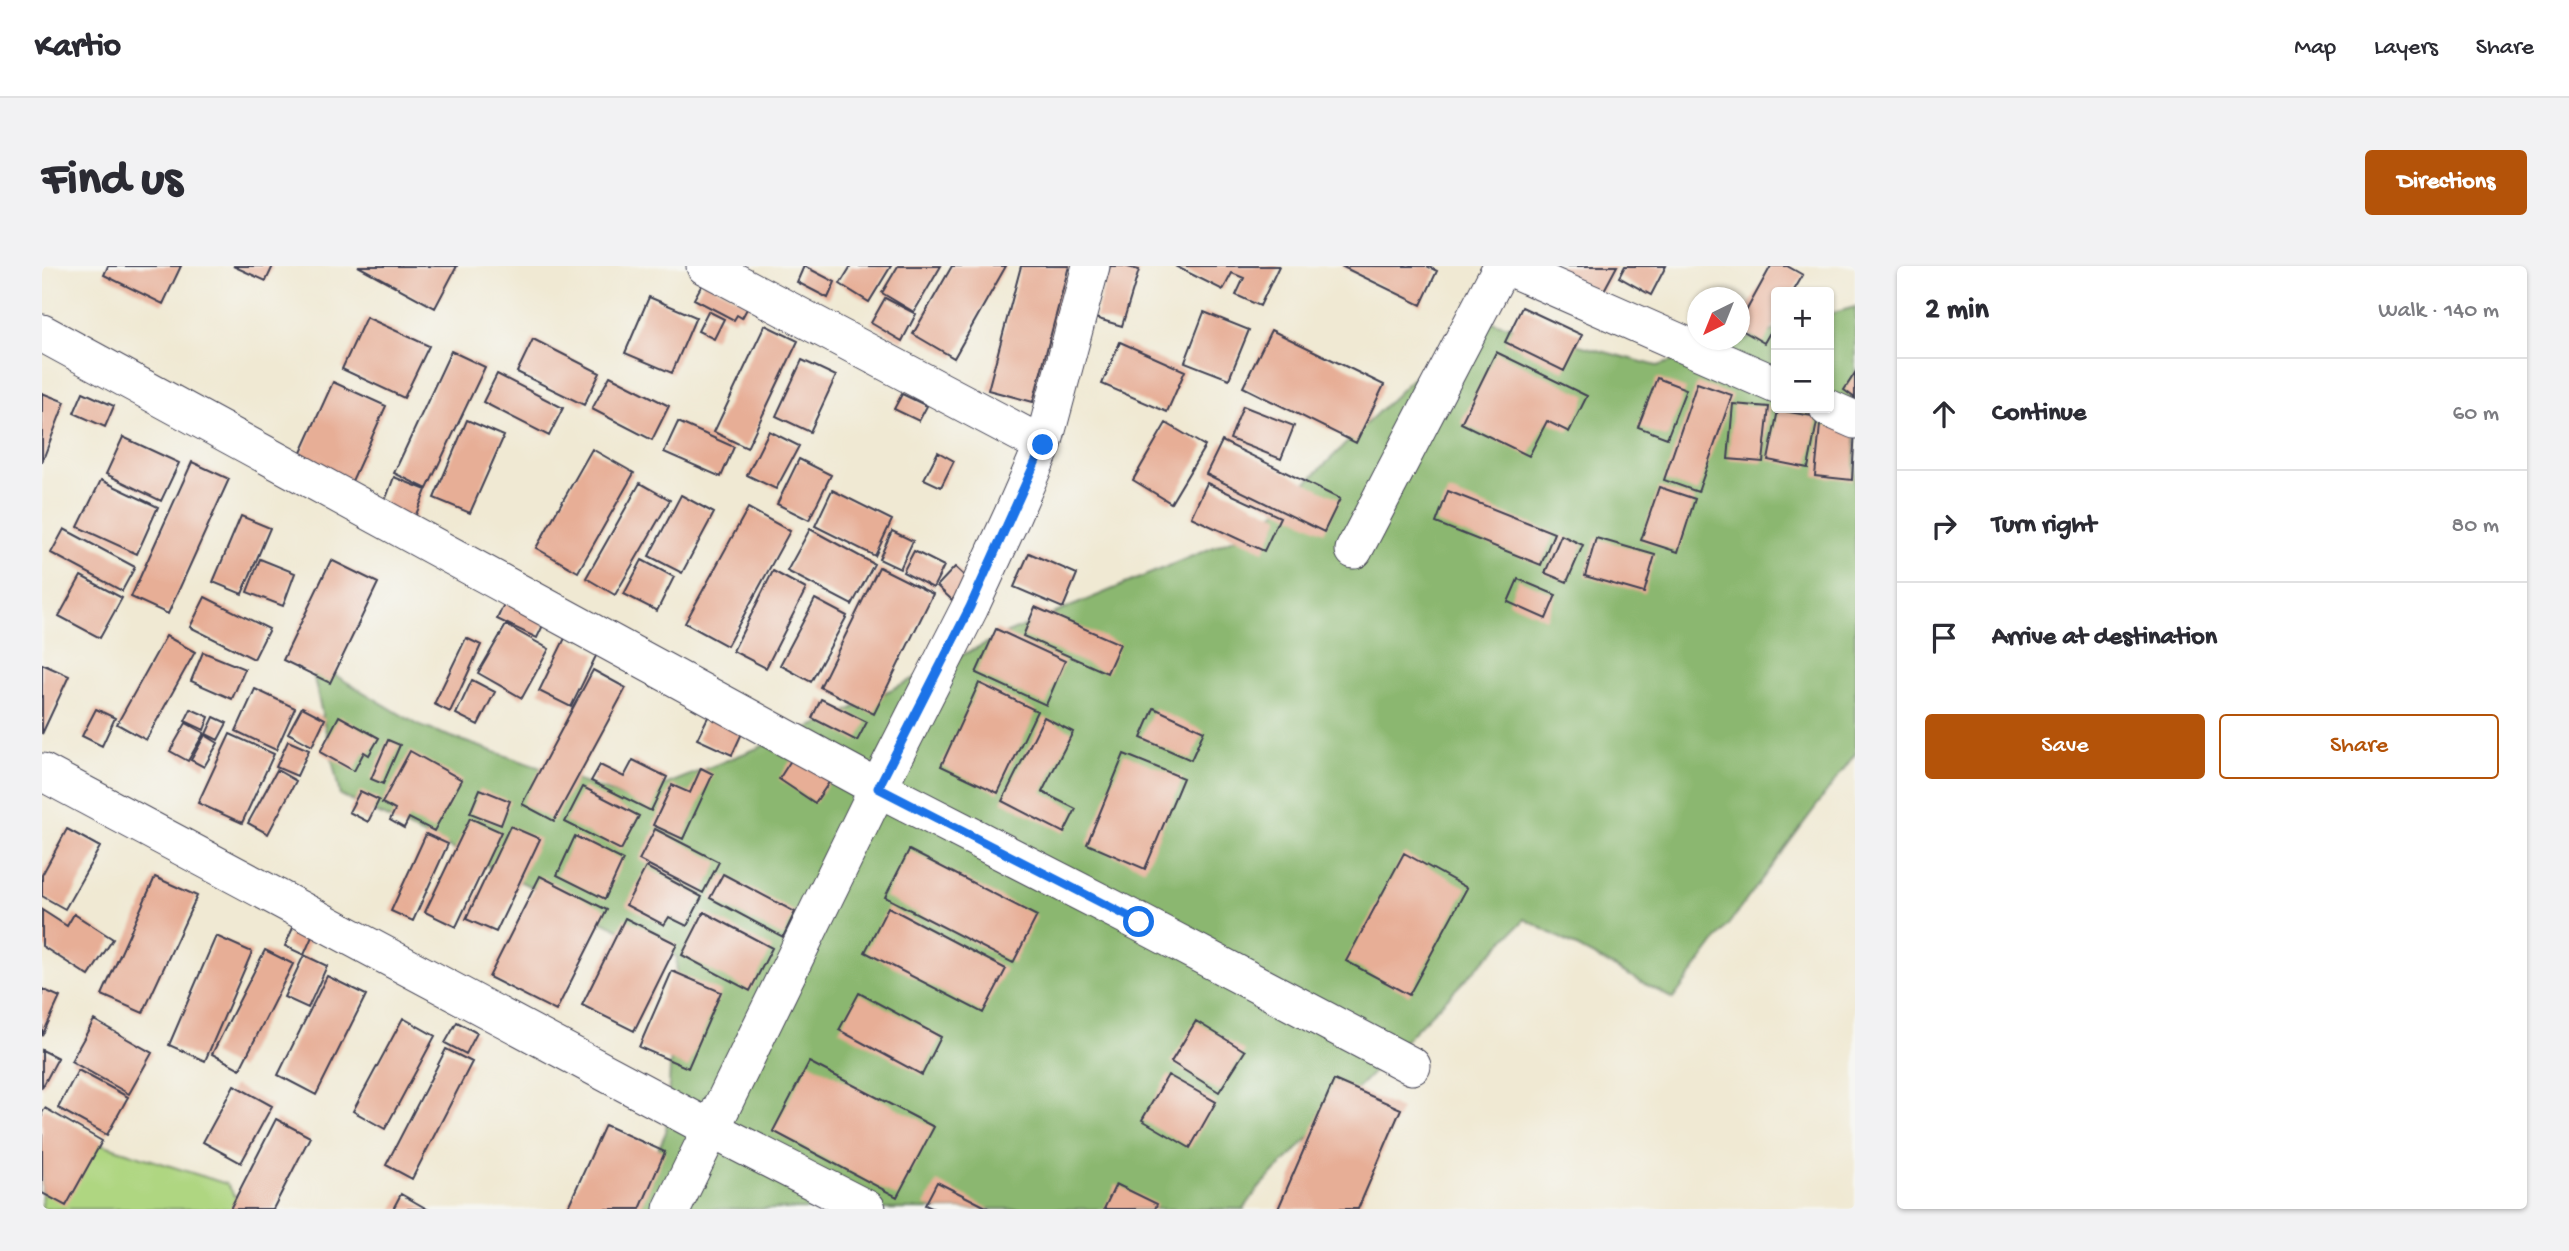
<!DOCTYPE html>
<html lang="en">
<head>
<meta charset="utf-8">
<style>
  body { margin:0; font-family:"Gochi Hand",sans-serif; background:#f2f2f3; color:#2b2b33 }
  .controls { position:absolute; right:21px; top:21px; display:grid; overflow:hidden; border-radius:7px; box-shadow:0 2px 5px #0004 }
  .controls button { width:63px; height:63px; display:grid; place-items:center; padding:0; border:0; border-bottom:2px solid #e1e1e2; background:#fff; color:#2b2b33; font:35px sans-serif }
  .compass { position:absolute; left:1645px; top:21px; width:63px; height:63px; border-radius:50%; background:#fff; box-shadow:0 2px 5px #0004; rotate:223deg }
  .stop { position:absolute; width:21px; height:21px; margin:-16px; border:5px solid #1a73e8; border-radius:50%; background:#fff }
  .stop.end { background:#1a73e8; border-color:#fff; box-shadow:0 2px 7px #0008 }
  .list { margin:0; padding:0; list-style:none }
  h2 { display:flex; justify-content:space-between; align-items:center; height:91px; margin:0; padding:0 28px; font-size:30px }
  h2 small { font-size:23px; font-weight:400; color:#7c7c81 }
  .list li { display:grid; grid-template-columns:46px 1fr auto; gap:21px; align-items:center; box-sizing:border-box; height:112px; padding:0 28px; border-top:2px solid #e1e1e2 }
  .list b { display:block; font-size:26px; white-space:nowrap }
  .list em { font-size:23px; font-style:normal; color:#7c7c81 }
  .actions { display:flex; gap:14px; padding:21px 28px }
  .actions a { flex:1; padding:16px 0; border:2px solid #b45309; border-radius:7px; text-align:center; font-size:24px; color:#b45309 }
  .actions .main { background:#b45309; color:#fff }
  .icon { flex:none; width:38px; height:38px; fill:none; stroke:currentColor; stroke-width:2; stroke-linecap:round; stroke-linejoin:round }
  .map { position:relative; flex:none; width:1813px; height:943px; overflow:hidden; border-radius:7px }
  header { display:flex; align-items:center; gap:42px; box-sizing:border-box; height:98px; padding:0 35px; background:#fff; border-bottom:2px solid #e1e1e2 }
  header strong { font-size:33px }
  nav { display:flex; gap:38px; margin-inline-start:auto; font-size:24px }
  .intro { display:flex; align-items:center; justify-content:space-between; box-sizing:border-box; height:168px; padding:0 42px }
  h1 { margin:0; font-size:49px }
  .button { padding:18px 32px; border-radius:7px; background:#b45309; color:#fff; font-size:24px; font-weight:700 }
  main { display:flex; gap:42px; padding:0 42px }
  aside { flex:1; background:#fff; border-radius:7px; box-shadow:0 2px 5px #0004 }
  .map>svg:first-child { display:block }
</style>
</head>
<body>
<header>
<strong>Kartio</strong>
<nav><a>Map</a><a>Layers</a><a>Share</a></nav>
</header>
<div class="intro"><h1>Find us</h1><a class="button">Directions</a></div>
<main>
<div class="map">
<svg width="1813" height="943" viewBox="0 0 1813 943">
  <rect width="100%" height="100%" fill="#f6f6f2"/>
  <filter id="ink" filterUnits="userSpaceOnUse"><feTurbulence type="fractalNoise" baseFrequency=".0143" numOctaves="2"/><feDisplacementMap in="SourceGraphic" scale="14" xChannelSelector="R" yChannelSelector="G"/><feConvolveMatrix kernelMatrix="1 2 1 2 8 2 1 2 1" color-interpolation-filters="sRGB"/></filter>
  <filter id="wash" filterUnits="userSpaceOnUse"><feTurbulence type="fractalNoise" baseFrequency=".00686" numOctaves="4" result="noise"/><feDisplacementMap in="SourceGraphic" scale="28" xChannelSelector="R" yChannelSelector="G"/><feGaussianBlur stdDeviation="1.57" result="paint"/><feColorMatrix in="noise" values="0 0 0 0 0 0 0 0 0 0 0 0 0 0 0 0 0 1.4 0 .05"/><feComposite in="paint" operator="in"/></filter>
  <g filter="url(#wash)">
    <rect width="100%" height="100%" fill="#f0e9d3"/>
    <path fill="#afd681" stroke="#687c5e" stroke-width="2" d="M 47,874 L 185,918 L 202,943 L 0,943 L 0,884 Z"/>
    <path fill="#8bb76f" stroke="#566c55" stroke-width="2" d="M 1813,41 L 1813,488 L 1631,733 L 1483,653 L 1216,923 L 1202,943 L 589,943 L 624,866 L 635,691 L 298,529 L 268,394 L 378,460 L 588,533 L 791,452 L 963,368 L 1218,262 L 1433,51 L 1615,100 L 1734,64 L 1734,142 L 1787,142 L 1787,48 Z"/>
    <g id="blocks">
      <path fill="#e7ae96" d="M 66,0 L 139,0 L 121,38 L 62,9 Z
        M 191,0 L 231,0 L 224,15 Z
        M 316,0 L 415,0 L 393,42 Z
        M 762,0 L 793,16 L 786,32 L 755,16 Z
        M 809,0 L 849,0 L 827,36 L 798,18 Z
        M 856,0 L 899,0 L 872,46 L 840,27 Z
        M 910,0 L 964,0 L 912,92 L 871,68 Z
        M 979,0 L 1027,0 L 991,136 L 946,124 Z
        M 1068,0 L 1082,0 L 1097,4 L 1080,60 L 1053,52 Z
        M 1133,0 L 1237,0 L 1218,40 L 1194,29 L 1202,12 L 1190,7 L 1181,24 Z
        M 1299,0 L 1385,0 L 1395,5 L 1379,39 Z
        M 1511,0 L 1575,0 L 1560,28 Z
        M 1583,0 L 1624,0 L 1609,29 L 1577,11 Z
        M 1729,0 L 1745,0 L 1761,9 L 1751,26 L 1734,26 L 1734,56 L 1722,77 L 1698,63 L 1698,56 Z
        M 662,15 L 707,39 L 700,52 L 695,49 L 692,54 L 652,33 Z
        M 607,31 L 654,51 L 630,107 L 583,87 Z
        M 843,32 L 874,48 L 860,75 L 829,57 Z
        M 1480,41 L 1540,69 L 1522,105 L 1463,76 Z
        M 666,45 L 682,53 L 672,73 L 656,65 Z
        M 1162,46 L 1207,64 L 1187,113 L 1143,96 Z
        M 324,51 L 387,80 L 362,132 L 300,103 Z
        M 723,59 L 756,75 L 705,182 L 672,166 Z
        M 1229,64 L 1342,119 L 1314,177 L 1201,121 Z
        M 491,73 L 558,107 L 542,139 L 475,106 Z
        M 1078,76 L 1143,105 L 1125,146 L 1060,118 Z
        M 409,85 L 443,101 L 385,223 L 352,207 Z
        M 1454,86 L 1545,130 L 1527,166 L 1505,155 L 1487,190 L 1419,157 Z
        M 760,94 L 794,110 L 768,166 L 734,150 Z
        M 1813,107 L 1813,132 L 1802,124 Z
        M 455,108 L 521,142 L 507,170 L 441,136 Z
        M 568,110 L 627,140 L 610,174 L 550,143 Z
        M 1615,112 L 1644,123 L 1625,172 L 1596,161 Z
        M 291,116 L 344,140 L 310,215 L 257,191 Z
        M 1655,117 L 1690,129 L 1656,226 L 1622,214 Z
        M 41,126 L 72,140 L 63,161 L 32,147 Z
        M 0,127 L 23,136 L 0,196 Z
        M 860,128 L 885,140 L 877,155 L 852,143 Z
        M 1691,138 L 1727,141 L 1721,196 L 1686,193 Z
        M 1201,140 L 1252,160 L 1239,193 L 1188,173 Z
        M 1736,144 L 1776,151 L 1766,202 L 1726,194 Z
        M 425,154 L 462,170 L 428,247 L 392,232 Z
        M 636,156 L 692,181 L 679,211 L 622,186 Z
        M 1124,157 L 1163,180 L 1129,237 L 1091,214 Z
        M 1778,159 L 1813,163 L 1810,214 L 1773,210 Z
        M 727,165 L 757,180 L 734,223 L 705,209 Z
        M 81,171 L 137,197 L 119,235 L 64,208 Z
        M 1180,175 L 1298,233 L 1282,266 L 1164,208 Z
        M 550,183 L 592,207 L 536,306 L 494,282 Z
        M 896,186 L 912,195 L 899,221 L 882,213 Z
        M 757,193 L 789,209 L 767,254 L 735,238 Z
        M 150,196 L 187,213 L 126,348 L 89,331 Z
        M 352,211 L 384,224 L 371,256 L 340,243 Z
        M 59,214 L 116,241 L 95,288 L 36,261 Z
        M 598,217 L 628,234 L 573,329 L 544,312 Z
        M 1165,217 L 1238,251 L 1222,285 L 1149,251 Z
        M 1617,221 L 1653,233 L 1636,286 L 1599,274 Z
        M 790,224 L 850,254 L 833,290 L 773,260 Z
        M 1406,225 L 1512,267 L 1499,299 L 1394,257 Z
        M 639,229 L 672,247 L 640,307 L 607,290 Z
        M 706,242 L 748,265 L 685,380 L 643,357 Z
        M 199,250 L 228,262 L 200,328 L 171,316 Z
        M 22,263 L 93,301 L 80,325 L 9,287 Z
        M 768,263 L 832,298 L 810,339 L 745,305 Z
        M 850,265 L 871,275 L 858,303 L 837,293 Z
        M 1519,269 L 1541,279 L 1525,316 L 1503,307 Z
        M 1554,272 L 1613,289 L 1602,327 L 1543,310 Z
        M 872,285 L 902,300 L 891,322 L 861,306 Z
        M 987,287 L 1035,308 L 1021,342 L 972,321 Z
        M 218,293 L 253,307 L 241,340 L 205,326 Z
        M 289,294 L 336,317 L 288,417 L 241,394 Z
        M 600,294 L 632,311 L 615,345 L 582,328 Z
        M 837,301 L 891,328 L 832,448 L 778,421 Z
        M 913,301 L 928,315 L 910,334 L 895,320 Z
        M 731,305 L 764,323 L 724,402 L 691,385 Z
        M 39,310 L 80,332 L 58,372 L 17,350 Z
        M 1476,313 L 1514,329 L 1504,353 L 1466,336 Z
        M 163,331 L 227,363 L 212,393 L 148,361 Z
        M 773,333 L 805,350 L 769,416 L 738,399 Z
        M 463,336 L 503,355 L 495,372 L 455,353 Z
        M 993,341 L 1078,378 L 1065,407 L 981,370 Z
        M 464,359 L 507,383 L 480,432 L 436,407 Z
        M 954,363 L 1023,395 L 1004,439 L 934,407 Z
        M 124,370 L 153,386 L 104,474 L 75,458 Z
        M 424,372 L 439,379 L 408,446 L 392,438 Z
        M 523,372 L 555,388 L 529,441 L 497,425 Z
        M 161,386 L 203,403 L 190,433 L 149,415 Z
        M 0,398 L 27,410 L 0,468 Z
        M 551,404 L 584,422 L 512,555 L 480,538 Z
        M 430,414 L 453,426 L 436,459 L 414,448 Z
        M 937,417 L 995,445 L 956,527 L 899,500 Z
        M 213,423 L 253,442 L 234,484 L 194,465 Z
        M 779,433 L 825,456 L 815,475 L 770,452 Z
        M 260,441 L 283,453 L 270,480 L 246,467 Z
        M 1112,442 L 1162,465 L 1149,494 L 1099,472 Z
        M 54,443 L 73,452 L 60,480 L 40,470 Z
        M 149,443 L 167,451 L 162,464 L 143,455 Z
        M 667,449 L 701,465 L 690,489 L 655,473 Z
        M 297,450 L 337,472 L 327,489 L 322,486 L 312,505 L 278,486 Z
        M 172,451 L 185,457 L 176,474 L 164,468 Z
        M 1002,451 L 1031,466 L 1000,526 L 1034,543 L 1022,567 L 960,535 Z
        M 144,457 L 162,467 L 146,495 L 128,485 Z
        M 188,468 L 232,488 L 200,557 L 156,537 Z
        M 163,469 L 176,477 L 162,501 L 149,494 Z
        M 346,474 L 358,479 L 341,518 L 329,513 Z
        M 246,475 L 267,484 L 255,510 L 234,501 Z
        M 368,485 L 420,514 L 392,565 L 367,552 L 362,562 L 348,554 L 353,544 L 340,537 Z
        M 753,488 L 790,512 L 773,537 L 737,513 Z
        M 1082,488 L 1141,512 L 1103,603 L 1045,578 Z
        M 591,494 L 625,511 L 609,545 L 549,515 L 558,499 L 582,511 Z
        M 659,502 L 671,508 L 641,573 L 611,559 L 630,519 L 648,527 Z
        M 235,504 L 254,515 L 226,568 L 206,557 Z
        M 541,521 L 597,550 L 579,584 L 523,556 Z
        M 438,523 L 468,535 L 459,559 L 428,547 Z
        M 318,525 L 337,534 L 326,556 L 307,546 Z
        M 428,552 L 459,566 L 414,661 L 383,646 Z
        M 468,560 L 498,573 L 454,666 L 424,653 Z
        M 25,563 L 58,581 L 23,643 L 0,630 L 0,609 Z
        M 613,563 L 677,596 L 661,627 L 597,594 Z
        M 384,568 L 406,578 L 371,655 L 349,645 Z
        M 533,570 L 581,594 L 563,633 L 515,609 Z
        M 867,584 L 995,650 L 971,697 L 843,631 Z
        M 1362,587 L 1425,622 L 1367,729 L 1304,695 Z
        M 604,601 L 660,631 L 645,660 L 627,651 L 622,659 L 584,639 Z
        M 681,608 L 753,646 L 741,671 L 668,632 Z
        M 498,610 L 565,644 L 514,745 L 447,711 Z
        M 113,611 L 155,630 L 101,747 L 60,729 Z
        M 846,641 L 964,703 L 941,747 L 823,686 Z
        M 0,644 L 25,660 L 32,648 L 71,673 L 47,710 L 0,680 Z
        M 662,646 L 730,682 L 708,725 L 640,689 Z
        M 583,652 L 635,678 L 592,765 L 540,739 Z
        M 253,657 L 272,666 L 262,689 L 243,680 Z
        M 174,670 L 210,686 L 163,795 L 127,779 Z
        M 223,684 L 251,698 L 198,803 L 170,788 Z
        M 262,689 L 285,700 L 266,742 L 242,731 Z
        M 630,705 L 679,726 L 646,802 L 597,781 Z
        M 285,710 L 324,729 L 274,829 L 236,809 Z
        M 0,723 L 18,731 L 0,770 Z
        M 817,727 L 899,771 L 880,809 L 797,764 Z
        M 361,752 L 393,770 L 343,863 L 311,845 Z
        M 52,754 L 110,787 L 87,828 L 29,795 Z
        M 1154,755 L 1203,785 L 1177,826 L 1129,796 Z
        M 415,756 L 435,767 L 424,788 L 403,777 Z
        M 404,783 L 430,796 L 370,913 L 344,899 Z
        M 0,784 L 16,792 L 0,822 Z
        M 767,796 L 892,861 L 855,931 L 731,865 Z
        M 36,804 L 86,831 L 65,869 L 16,842 Z
        M 1126,809 L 1174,836 L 1148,882 L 1100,854 Z
        M 1292,814 L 1359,843 L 1316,943 L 1236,943 Z
        M 192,819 L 230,840 L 199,897 L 161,876 Z
        M 3,842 L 60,875 L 24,940 L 0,927 L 0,847 Z
        M 234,853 L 268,871 L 231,943 L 188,943 Z
        M 563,859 L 623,886 L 598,943 L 525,943 Z
        M 895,916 L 948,943 L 892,943 L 883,939 Z
        M 1074,918 L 1115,938 L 1113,943 L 1062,943 Z
        M 359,928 L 385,943 L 351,943 Z"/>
    </g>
  </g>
  <g filter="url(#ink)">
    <use href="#blocks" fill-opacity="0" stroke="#414052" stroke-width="2"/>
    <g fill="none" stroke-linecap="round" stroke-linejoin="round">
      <defs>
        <path id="street" d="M 663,0 L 1001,179
          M 1464,0 L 1734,119
          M 0,67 L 836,522 L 1097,656 L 1370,800
          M 1786,142 L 1813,154
          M 1312,284 L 1460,0
          M 0,506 L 669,863 L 825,943
          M 630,943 L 836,522 L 928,341 L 970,250 L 1001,179 L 1049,0"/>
      </defs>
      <use href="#street" stroke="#414052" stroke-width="39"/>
      <use href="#street" stroke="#fff" stroke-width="37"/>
    </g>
  </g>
  <g fill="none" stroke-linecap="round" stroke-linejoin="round" filter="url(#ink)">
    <path stroke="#1a73e8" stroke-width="9" d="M 1001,179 L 928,341 L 836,522 L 1097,656"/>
  </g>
</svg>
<div class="controls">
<button>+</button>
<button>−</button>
</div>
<svg class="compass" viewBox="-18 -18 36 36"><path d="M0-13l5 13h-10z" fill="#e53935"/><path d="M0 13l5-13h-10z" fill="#7c7c81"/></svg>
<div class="stop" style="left:1097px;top:656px"></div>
<div class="stop end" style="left:1001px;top:179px"></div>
</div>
<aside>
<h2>2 min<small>Walk · 140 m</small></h2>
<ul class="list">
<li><svg class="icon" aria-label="ahead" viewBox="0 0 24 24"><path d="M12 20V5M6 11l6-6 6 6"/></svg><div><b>Continue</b></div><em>60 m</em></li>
<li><svg class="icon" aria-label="right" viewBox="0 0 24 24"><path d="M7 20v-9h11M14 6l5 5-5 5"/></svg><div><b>Turn right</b></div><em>80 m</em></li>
<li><svg class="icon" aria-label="arrive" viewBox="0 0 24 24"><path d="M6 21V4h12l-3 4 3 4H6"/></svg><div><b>Arrive at destination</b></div></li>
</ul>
<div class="actions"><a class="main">Save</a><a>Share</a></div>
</aside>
</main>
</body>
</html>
